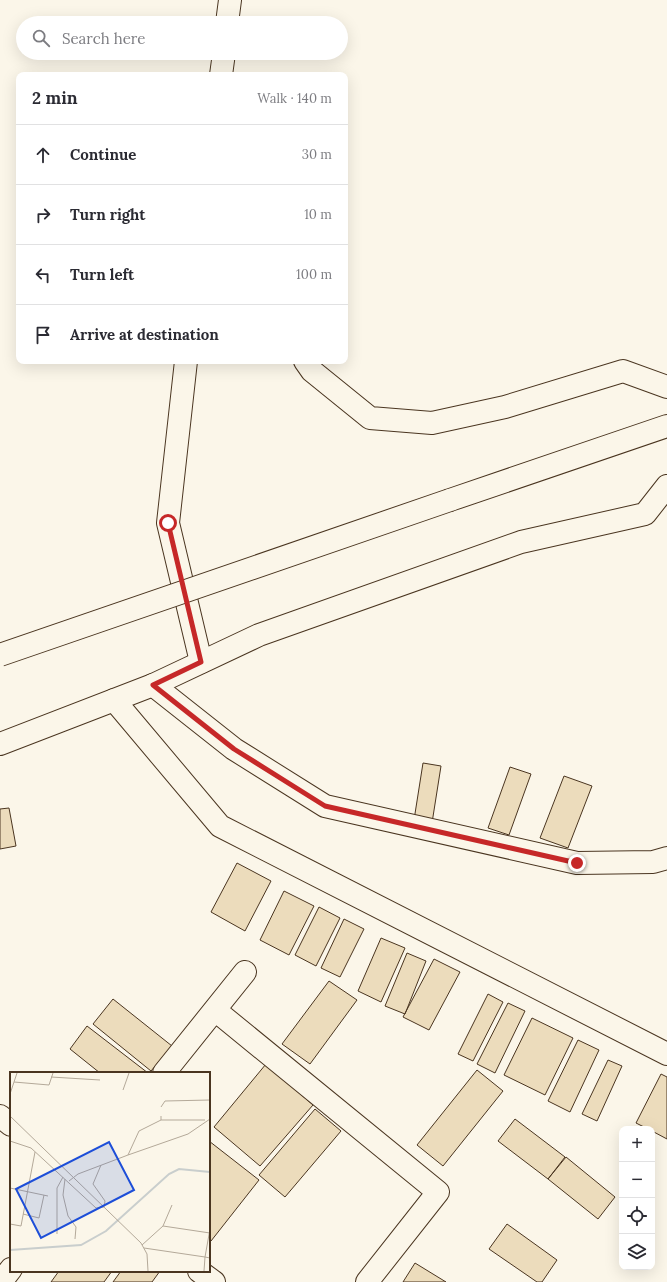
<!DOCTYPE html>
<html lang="en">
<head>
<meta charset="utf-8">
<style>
  body { margin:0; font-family:Lora,serif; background:#f2f2f3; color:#2b2b33 }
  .controls { position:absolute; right:12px; bottom:12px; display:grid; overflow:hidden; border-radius:8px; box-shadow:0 4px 16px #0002 }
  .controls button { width:36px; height:36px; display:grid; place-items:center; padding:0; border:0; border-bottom:1px solid #e1e1e2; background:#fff; color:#2b2b33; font:20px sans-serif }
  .stop { position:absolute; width:12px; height:12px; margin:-9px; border:3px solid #c62828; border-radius:50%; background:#fff }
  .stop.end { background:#c62828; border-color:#fff; box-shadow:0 1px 4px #0008 }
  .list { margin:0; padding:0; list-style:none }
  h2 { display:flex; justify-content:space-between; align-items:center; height:52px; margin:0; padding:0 16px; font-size:17px }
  h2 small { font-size:13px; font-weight:400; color:#7c7c81 }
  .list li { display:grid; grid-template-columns:26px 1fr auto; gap:12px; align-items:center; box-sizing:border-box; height:60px; padding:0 16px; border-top:1px solid #e1e1e2 }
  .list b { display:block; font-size:15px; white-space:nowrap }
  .list em { font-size:13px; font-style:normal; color:#7c7c81 }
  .icon { flex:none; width:22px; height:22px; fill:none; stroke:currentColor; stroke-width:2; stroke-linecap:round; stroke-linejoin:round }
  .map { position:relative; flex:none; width:667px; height:1282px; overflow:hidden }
  .search { position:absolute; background:#fff; box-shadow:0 4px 16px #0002; left:16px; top:16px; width:332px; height:44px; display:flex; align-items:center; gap:10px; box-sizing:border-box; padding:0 14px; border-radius:22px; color:#7c7c81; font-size:15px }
  .panel { position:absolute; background:#fff; box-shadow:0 4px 16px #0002; left:16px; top:72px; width:332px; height:292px; border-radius:8px }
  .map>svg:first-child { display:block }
</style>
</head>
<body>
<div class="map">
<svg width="667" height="1282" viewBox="0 0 667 1282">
  <rect width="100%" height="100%" fill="#fbf6e9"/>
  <path fill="#ecdcbc" stroke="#4a3520" d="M 423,763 L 441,766 L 432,823 L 414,820 Z
    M 510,767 L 531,774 L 509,835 L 488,828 Z
    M 564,776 L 592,786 L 568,848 L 540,838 Z
    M 9,808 L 16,846 L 0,849 L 0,809 Z
    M 237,863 L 271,881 L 245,931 L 211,912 Z
    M 284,891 L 314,906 L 289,955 L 260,940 Z
    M 319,907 L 340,918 L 316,966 L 295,955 Z
    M 344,919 L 364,929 L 340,977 L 321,968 Z
    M 381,938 L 405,948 L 381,1002 L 358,991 Z
    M 407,953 L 426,961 L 405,1014 L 385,1006 Z
    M 434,959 L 460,972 L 429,1030 L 403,1017 Z
    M 329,981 L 357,1000 L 310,1064 L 282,1044 Z
    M 488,994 L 503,1002 L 473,1061 L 458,1054 Z
    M 113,999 L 172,1046 L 151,1071 L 93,1024 Z
    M 508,1003 L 525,1011 L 495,1073 L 477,1064 Z
    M 532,1018 L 573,1038 L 545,1095 L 504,1075 Z
    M 87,1026 L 148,1073 L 100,1073 L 70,1049 Z
    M 578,1040 L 599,1050 L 570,1112 L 548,1101 Z
    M 608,1060 L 622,1066 L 597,1121 L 582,1114 Z
    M 266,1064 L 313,1105 L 260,1166 L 214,1127 Z
    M 477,1070 L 503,1091 L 443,1166 L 417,1145 Z
    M 661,1074 L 667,1077 L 667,1139 L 652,1131 L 652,1129 L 648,1129 L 636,1123 Z
    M 315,1109 L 341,1131 L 285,1197 L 259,1175 Z
    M 515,1119 L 565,1157 L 548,1179 L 498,1141 Z
    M 209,1141 L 259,1180 L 211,1241 L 209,1239 Z
    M 566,1157 L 615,1197 L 598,1219 L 548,1179 Z
    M 507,1224 L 557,1260 L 542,1282 L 537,1282 L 489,1249 Z
    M 415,1263 L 446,1282 L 403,1282 Z
    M 59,1271 L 112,1271 L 104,1282 L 51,1282 Z
    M 121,1271 L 160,1271 L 152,1282 L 113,1282 Z"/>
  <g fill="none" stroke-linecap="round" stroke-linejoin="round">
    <defs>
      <path id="street" d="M 153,685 L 234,749 L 325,806 L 577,863 L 653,862 L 667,858
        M 114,700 L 220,826 L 667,1054
        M 215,1010 L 438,1192 L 367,1282
        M 164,1073 L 245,972
        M 0,1116 L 11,1125
        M 199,1271 L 214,1282
        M 1,1282 L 11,1269"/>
      <path id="secondary" d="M 227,23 L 230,0
        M 221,75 L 224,53
        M 186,361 L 168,523 L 201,662
        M 305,361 L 312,371 L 370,418 L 432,423 L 505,407 L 623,371 L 667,387"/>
      <path id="primary" d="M 450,500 L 667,426
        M 0,744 L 153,685 L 259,635 L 521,542 L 645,514 L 667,486"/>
    </defs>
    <use href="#street" stroke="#4a3520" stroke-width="24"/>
    <use href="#secondary" stroke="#4a3520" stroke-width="24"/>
    <use href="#primary" stroke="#4a3520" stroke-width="24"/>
    <use href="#street" stroke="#fbf6e9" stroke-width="22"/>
    <use href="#secondary" stroke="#fbf6e9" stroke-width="22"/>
    <use href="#primary" stroke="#fbf6e9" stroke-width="22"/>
    <defs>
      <path id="primary-bridge" d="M 0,655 L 450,500"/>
    </defs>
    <use href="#primary-bridge" stroke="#4a3520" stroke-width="24" stroke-linecap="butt"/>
    <use href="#primary-bridge" stroke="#fbf6e9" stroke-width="22"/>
  </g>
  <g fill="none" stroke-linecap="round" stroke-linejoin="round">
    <path stroke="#c62828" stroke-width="5" d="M 168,523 L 201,662 L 153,685 L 234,749 L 325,806 L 577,863"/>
  </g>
  <g transform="translate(10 1072)">
    <rect width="200" height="200" fill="#fbf6e9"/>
    <path fill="none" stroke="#c9cecd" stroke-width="2" d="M 0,178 L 71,173 L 96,159 L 159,102 L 169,97 L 200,100"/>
    <path fill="none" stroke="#b4a999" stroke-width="1" d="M 41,5 L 90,8M 4,10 L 39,13 L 43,1M 113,18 L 119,1M 0,22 L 7,1M 151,35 L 155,29 L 200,28M 0,44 L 131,171 L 137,182 L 138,199M 151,48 L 195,48M 0,69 L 21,76 L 86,136 L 94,135M 118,83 L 178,62 L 200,47M 91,93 L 83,112 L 95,129 L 94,135M 55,107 L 53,123 L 58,144 L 66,155 L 65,167M 59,109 L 68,102 L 118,83 L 129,59 L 151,48 L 151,44M 0,116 L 38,124M 13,142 L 29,146 L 34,123M 0,152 L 11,154 L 25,80M 153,154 L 162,133M 200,157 L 195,185 L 200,186M 47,162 L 47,116 L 53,105M 132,173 L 153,154 L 200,161M 134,176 L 195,185 L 194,199"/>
    <path fill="#1d4ed8" fill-opacity="0.15" stroke="#1d4ed8" stroke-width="2" d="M 99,70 L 124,118 L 31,166 L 6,117 Z"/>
    <rect width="200" height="200" fill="none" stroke="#4a3520" stroke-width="2"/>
  </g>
</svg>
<div class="controls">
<button>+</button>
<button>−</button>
<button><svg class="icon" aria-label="locate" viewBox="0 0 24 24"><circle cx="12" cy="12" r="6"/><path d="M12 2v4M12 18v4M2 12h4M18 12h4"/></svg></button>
<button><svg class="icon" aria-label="layers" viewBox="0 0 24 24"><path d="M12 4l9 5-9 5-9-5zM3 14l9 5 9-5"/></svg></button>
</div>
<div class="stop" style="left:168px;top:523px"></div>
<div class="stop end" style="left:577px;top:863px"></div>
<div class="search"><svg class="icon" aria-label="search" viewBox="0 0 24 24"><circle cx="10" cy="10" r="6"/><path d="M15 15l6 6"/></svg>Search here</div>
<section class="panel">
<h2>2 min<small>Walk · 140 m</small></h2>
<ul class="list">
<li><svg class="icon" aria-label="ahead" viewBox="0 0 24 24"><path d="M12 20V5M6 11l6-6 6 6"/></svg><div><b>Continue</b></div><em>30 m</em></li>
<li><svg class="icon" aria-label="right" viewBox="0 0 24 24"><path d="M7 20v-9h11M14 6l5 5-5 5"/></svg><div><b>Turn right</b></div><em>10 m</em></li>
<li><svg class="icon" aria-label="left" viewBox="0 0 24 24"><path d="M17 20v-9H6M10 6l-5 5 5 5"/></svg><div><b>Turn left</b></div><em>100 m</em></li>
<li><svg class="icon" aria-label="arrive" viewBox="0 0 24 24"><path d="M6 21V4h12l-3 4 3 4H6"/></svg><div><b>Arrive at destination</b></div></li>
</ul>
</section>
</div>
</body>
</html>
